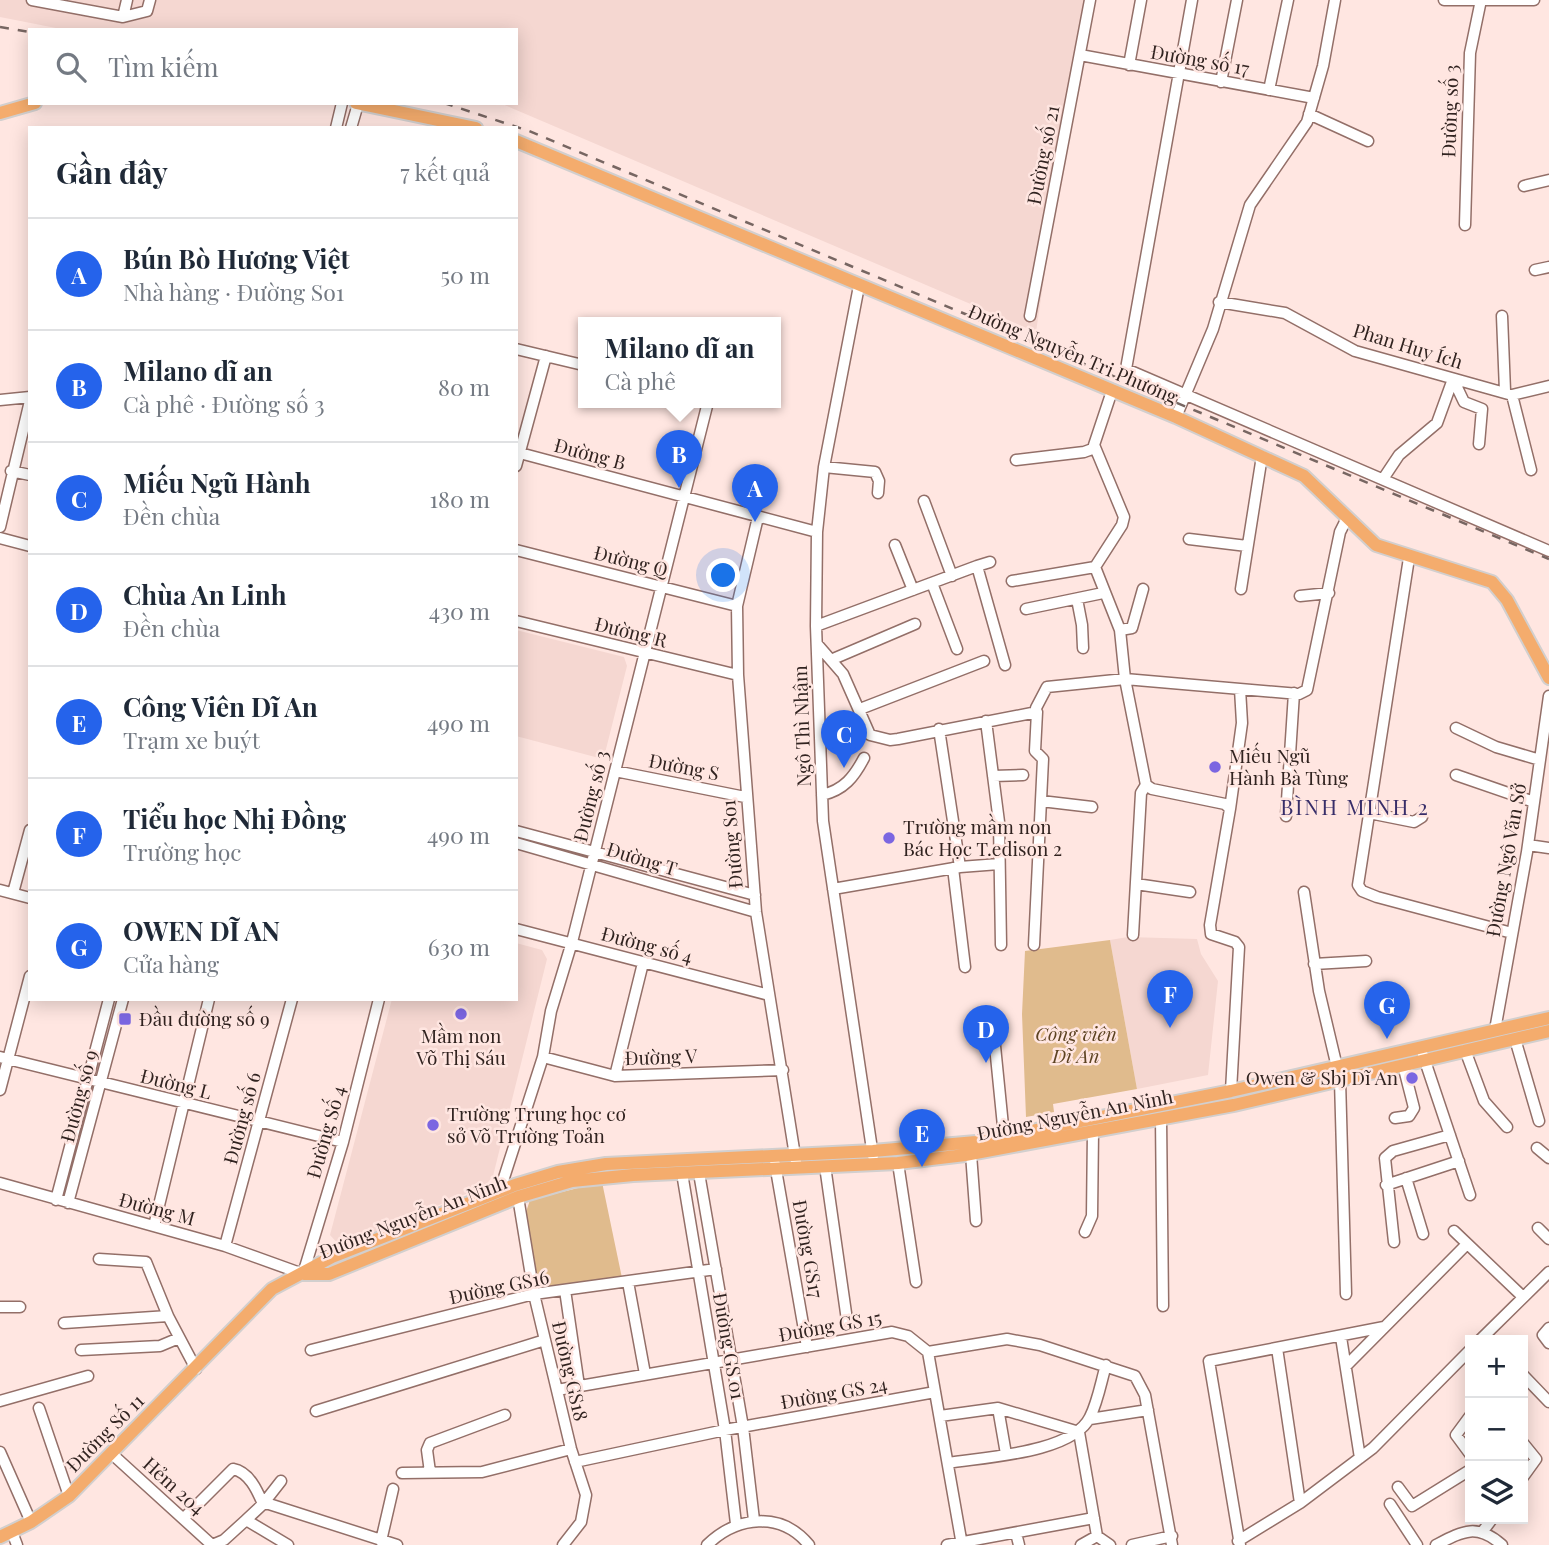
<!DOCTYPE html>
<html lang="vi">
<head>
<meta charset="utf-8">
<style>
  body { margin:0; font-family:"Playfair Display",serif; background:#f2f2f3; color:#1f2937 }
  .controls { position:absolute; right:21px; bottom:21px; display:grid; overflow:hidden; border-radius:0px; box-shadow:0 4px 18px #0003 }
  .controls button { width:63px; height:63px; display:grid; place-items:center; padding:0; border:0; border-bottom:2px solid #e0e1e3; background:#fff; color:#1f2937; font:35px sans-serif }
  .you { position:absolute; left:724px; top:576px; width:24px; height:24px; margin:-18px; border:5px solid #fff; border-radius:50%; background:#1a73e8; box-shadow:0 0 0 10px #1a73e833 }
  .badge { display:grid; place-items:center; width:46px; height:46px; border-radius:50%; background:#2563eb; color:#fff; font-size:23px; font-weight:700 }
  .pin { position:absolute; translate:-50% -58px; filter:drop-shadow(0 2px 4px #0008) }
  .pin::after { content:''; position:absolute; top:37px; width:24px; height:21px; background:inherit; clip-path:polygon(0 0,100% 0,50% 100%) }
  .popup { position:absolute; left:578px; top:317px; width:203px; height:91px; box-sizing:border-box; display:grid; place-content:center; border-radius:0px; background:#fff; filter:drop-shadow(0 2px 5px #0005); font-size:23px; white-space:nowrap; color:#747a83 }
  .popup b { font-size:26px; color:#1f2937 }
  .popup::after { content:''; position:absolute; left:50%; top:100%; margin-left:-14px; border:14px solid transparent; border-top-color:#fff }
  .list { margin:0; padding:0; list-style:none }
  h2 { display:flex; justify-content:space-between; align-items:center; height:91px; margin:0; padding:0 28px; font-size:30px }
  h2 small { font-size:23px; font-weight:400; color:#747a83 }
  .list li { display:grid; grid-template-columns:46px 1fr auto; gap:21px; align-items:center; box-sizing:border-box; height:112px; padding:0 28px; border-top:2px solid #e0e1e3 }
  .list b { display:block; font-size:26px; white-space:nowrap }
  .list p { margin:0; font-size:23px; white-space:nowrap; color:#747a83 }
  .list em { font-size:23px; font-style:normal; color:#747a83 }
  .icon { flex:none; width:38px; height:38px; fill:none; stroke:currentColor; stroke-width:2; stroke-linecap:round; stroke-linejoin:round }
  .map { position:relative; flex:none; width:1549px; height:1545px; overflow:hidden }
  .search { position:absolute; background:#fff; box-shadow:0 4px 18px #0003; left:28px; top:28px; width:490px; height:77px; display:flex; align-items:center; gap:18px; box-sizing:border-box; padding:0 24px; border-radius:0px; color:#747a83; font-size:26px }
  .panel { position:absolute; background:#fff; box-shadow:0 4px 18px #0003; left:28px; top:126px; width:490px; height:875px; border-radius:0px }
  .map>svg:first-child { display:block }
</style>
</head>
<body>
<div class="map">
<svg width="1549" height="1545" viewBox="0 0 1549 1545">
  <rect width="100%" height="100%" fill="#ffe6e1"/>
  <path fill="#f5d7d1" d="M 0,0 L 1085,0 L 1036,332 L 500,103 L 516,103 L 516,30 L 66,30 L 0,17 Z
    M 516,630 L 624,657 L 627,666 L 605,753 L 599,758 L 516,736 Z
    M 1128,937 L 1197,939 L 1201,954 L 1218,981 L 1208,1075 L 1137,1089 L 1110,940 Z
    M 516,943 L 542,950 L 547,959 L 493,1176 L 485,1186 L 340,1246 L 330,1235 L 392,999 L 516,999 Z"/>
  <path fill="#e0bb8d" d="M 1110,940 L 1137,1089 L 1053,1104 L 1054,1112 L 1026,1117 L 1022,1014 L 1025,951 Z
    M 602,1182 L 622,1278 L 548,1289 L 535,1279 L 525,1215 L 530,1200 Z"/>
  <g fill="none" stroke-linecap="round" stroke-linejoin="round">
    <defs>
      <path id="minor" d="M 32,0 L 123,17 L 147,11 L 150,0
        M 1192,0 L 1126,369 L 1549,551
        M 1444,0 L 1534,0
        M 123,17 L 127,0
        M 1080,55 L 1314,98
        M 1129,65 L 1141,0
        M 1221,82 L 1237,0
        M 1269,90 L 1288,0
        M 1309,114 L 1368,141
        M 336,128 L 342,103
        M 351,128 L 358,104
        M 1524,186 L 1549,180
        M 1465,225 L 1470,53 L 1481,0
        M 1535,270 L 1549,267
        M 859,286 L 824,467 L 817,532 L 816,626 L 823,821 L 873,1156
        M 1219,302 L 1285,313 L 1355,351 L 1512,395 L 1549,386
        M 1030,316 L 1090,0
        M 1502,316 L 1505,391
        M 516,349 L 583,365
        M 1453,379 L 1464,402 L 1482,409 L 1479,444
        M 1112,391 L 1094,445 L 1124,517 L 1122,525 L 1095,567 L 1120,630 L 1125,679 L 1146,785 L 1152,789 L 1225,804 L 1230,809 L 1210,925 L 1211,934 L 1235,942 L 1239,947 L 1231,1091
        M 1512,395 L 1531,470
        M 0,400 L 30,397
        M 1176,417 L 1213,329 L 1250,205 L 1307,122 L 1323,66 L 1335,0
        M 516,452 L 817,532
        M 1016,460 L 1084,452 L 1095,448
        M 516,466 L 546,356
        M 824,467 L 875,472 L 879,481 L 878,493
        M 11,471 L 30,475
        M 1383,479 L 1399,455 L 1437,423 L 1453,379
        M 924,501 L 952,576
        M 758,517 L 737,606 L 738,675 L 756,912 L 796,1162
        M 0,527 L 30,401
        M 0,538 L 30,546
        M 1189,539 L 1247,546
        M 895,545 L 913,590
        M 516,550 L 737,606
        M 1409,558 L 1358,885 L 1362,891 L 1377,897 L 1512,933
        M 977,566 L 990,562
        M 1012,581 L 1095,567
        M 932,583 L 957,649
        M 1241,589 L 1262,456
        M 1300,596 L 1329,593
        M 1077,599 L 1082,625 L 1083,648
        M 1026,609 L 1103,593
        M 516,621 L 738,675
        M 816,626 L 977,566 L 1005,665
        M 1120,630 L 1132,628 L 1143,589
        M 817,644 L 843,674 L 870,735 L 890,740 L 898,739 L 1037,712 L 1035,751 L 1043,759 L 1034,945
        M 833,659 L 915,624
        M 1036,708 L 1047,687 L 1125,679 L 1299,694 L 1307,690 L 1340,532 L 1346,520
        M 860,709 L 984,661
        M 986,721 L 999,822 L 1001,945
        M 1456,728 L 1496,747 L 1540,760
        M 939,729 L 960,867
        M 615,771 L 745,797
        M 1456,775 L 1534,802
        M 993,776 L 1023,775
        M 822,795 C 844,790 854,777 864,758
        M 1041,801 L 1092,807
        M 1230,809 L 1242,723 L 1240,689
        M 1369,813 L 1414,822 L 1422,817
        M 1286,816 L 1294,693
        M 516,831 L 755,895
        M 516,843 L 756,912
        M 1528,845 L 1549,848
        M 953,868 L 965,967
        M 1136,884 L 1190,892
        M 833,889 L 960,867 L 999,864
        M 0,890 L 30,898
        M 1304,892 L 1319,991 L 1337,1067
        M 13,893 L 30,830
        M 516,929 L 769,995
        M 1133,935 L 1141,793 L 1146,785
        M 1314,964 L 1366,961
        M 993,1026 L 1004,1136
        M 1495,1030 L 1527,852 L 1549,696
        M 1515,1039 L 1539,1121
        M 1465,1050 L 1484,1101 L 1507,1127
        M 1423,1055 L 1470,1195
        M 0,1057 L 343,1142
        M 543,1057 L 615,1076 L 783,1070
        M 615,1076 L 643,963
        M 1340,1080 L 1346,1294
        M 0,1090 L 30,976
        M 1161,1118 L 1163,1306
        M 1395,1118 L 1409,1116 L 1414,1108 L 1403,1065
        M 1537,1148 L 1549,1158
        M 971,1154 L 976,1221
        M 898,1163 L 916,1282
        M 775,1164 L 807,1347
        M 825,1166 L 847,1320
        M 682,1173 L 725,1430 L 736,1524
        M 699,1173 L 743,1427 L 754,1520
        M 1406,1178 L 1423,1234
        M 0,1183 L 225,1246 L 303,1274 L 343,1142 L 379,999
        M 1386,1185 L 1459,1161
        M 500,1190 L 543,1057 L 551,1011 L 572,942 L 708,402
        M 518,1197 L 534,1294 L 571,1449 L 586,1495 L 581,1522 L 563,1545
        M 56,1200 L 109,999
        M 68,1203 L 123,999
        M 154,1226 L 209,999
        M 1538,1228 L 1549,1239
        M 1454,1231 L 1522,1296
        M 1085,1232 L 1092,1216 L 1093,1131
        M 1394,1242 L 1385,1158 L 1393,1151 L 1450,1135
        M 225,1246 L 292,999
        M 99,1259 L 146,1262 L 168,1316
        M 628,1282 L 645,1374
        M 565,1290 L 579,1386
        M 0,1307 L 20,1307
        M 64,1323 L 168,1316 L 196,1369
        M 1549,1328 L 1543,1335 L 1549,1343
        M 1341,1337 L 1360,1458
        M 1480,1340 L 1549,1272
        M 1277,1348 L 1300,1503
        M 81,1350 L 160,1346 L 179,1338
        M 311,1350 L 534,1294 L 716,1269
        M 928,1352 L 1007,1339 L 1040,1345 L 1135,1376 L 1145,1395 L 1172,1545
        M 928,1352 L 962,1545
        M 1346,1366 L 1467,1244
        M 1523,1375 L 1549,1402
        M 557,1390 L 892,1332 L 908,1336 L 928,1352
        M 0,1401 L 88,1376
        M 39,1408 L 69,1496
        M 998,1408 L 1079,1432 L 1097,1536
        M 316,1411 L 545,1340
        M 940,1416 L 998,1408 L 1006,1454
        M 1470,1416 L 1456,1435 L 1470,1454
        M 1090,1419 L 1148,1410
        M 1523,1443 L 1536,1459 L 1523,1477
        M 0,1452 L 31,1522
        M 112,1454 L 212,1545
        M 575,1462 L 725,1430 L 935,1392
        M 948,1463 C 984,1457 1073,1453 1090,1417 C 1098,1401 1101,1382 1106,1365
        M 430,1472 L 427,1450 L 430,1443 L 505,1415
        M 402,1473 L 482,1472 L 571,1449
        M 1398,1487 L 1412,1506 L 1470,1470
        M 1390,1504 L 1417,1545
        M 184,1518 L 233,1469 C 249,1472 257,1490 263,1504 L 281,1481
        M 246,1520 L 263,1504 L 269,1504 L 397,1545
        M 1483,1531 L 1492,1519
        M 12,1532 L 17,1545
        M 1016,1533 L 1019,1545
        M 381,1541 L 393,1489
        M 1238,1541 L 1300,1503 L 1373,1448 L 1470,1350
        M 212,1545 L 224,1540 L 246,1520 L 288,1545
        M 707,1545 C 737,1516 781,1511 809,1545
        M 947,1545 L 1094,1518
        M 1081,1545 L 1097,1536 L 1110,1545
        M 1132,1545 L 1172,1536
        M 1240,1545 L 1209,1361 L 1384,1327
        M 1436,1545 C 1463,1531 1477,1523 1502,1545"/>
      <path id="major" d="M 356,103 L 476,128
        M 0,113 L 35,103
        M 516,141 L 1176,417 L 1304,476 L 1376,545 L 1492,582 L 1507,600 L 1549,678
        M 304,1274 L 329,1274 L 518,1197 L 572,1181 L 633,1175 L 898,1163 L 965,1155 L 1234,1105 L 1549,1031
        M 0,1537 L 31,1522 L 69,1496 L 272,1289 L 332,1257 L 515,1185 L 558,1172 L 606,1164 L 873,1151 L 976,1142 L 1231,1091 L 1549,1018"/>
    </defs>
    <use href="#minor" stroke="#936f68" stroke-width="13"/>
    <use href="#major" stroke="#d2cfce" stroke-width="16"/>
    <use href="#minor" stroke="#fff" stroke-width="10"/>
    <use href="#major" stroke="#f4ac6d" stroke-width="12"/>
    <path stroke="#776662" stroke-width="2.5" stroke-dasharray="9 9" stroke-linecap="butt" d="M 0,27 L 30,32
      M 444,103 L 529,131 L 1549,559"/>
  </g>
  <g fill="#7b66e1" stroke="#ffe6e1" stroke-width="2.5">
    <circle cx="1215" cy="767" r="7"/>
    <circle cx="889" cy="838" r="7"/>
    <circle cx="461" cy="1014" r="7"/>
    <rect x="118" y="1012" width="14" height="14" rx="3.5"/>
    <circle cx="1412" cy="1078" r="7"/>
    <circle cx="433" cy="1125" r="7"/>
  </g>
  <g text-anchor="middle" stroke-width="5" stroke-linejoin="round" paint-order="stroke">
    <g font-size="19" fill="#312320" stroke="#ffe6e1">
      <text transform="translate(1200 60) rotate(10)" y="7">Đường số 17</text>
      <text transform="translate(1450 111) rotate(-88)" y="7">Đường số 3</text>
      <text transform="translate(1043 155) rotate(-79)" y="7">Đường số 21</text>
      <text transform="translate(1408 346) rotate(17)" y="7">Phan Huy Ích</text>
      <text transform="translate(1073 354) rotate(23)" y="7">Đường Nguyễn Tri Phương</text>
      <text transform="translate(590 454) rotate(15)" y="7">Đường B</text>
      <text transform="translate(631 561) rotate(14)" y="7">Đường Q</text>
      <text transform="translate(631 632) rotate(14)" y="7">Đường R</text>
      <text transform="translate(802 726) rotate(-92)" y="7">Ngô Thì Nhậm</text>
      <text transform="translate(684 767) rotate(11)" y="7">Đường S</text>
      <text transform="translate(591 796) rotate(-76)" y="7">Đường số 3</text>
      <text transform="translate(732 844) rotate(-95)" y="7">Đường So1</text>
      <text transform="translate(642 859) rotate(17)" y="7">Đường T</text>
      <text transform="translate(1506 860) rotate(-80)" y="7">Đường Ngô Văn Sở</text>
      <text transform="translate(647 945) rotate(15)" y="7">Đường số 4</text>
      <text transform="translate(661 1057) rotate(-2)" y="7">Đường V</text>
      <text transform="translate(176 1084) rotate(14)" y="7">Đường L</text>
      <text transform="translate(79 1096) rotate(-75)" y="7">Đường số 9</text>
      <text transform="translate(1075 1115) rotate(-11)" y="7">Đường Nguyễn An Ninh</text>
      <text transform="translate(242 1118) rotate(-75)" y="7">Đường số 6</text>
      <text transform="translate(326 1132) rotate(-74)" y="7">Đường Số 4</text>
      <text transform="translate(157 1209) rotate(15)" y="7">Đường M</text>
      <text transform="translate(413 1217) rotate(-21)" y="7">Đường Nguyễn An Ninh</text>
      <text transform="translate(808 1249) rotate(80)" y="7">Đường GS17</text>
      <text transform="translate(499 1287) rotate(-12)" y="7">Đường GS16</text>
      <text transform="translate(830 1326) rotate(-10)" y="7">Đường GS 15</text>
      <text transform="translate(729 1346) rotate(80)" y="7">Đường GS 01</text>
      <text transform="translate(570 1371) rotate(77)" y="7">Đường GS18</text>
      <text transform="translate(834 1393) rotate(-10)" y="7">Đường GS 24</text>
      <text transform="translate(105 1433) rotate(-45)" y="7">Đường Số 11</text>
      <text transform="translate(174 1486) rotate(42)" y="7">Hẻm 204</text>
    </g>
    <g font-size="19" fill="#312320" stroke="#ffe6e1" text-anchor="start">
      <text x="1229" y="763">Miếu Ngũ<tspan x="1229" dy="22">Hành Bà Tùng</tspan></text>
      <text x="903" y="834">Trường mầm non<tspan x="903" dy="22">Bác Học T.edison 2</tspan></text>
      <text x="139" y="1026">Đầu đường số 9</text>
      <text x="461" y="1043" text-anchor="middle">Mầm non<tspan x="461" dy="22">Võ Thị Sáu</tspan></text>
      <text x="1398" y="1085" text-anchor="end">Owen &amp; Sbj Dĩ An</text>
      <text x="447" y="1121">Trường Trung học cơ<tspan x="447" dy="22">sở Võ Trường Toản</tspan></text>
    </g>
    <g font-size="19" font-style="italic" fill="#5d4322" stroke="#ffe6e1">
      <text x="1076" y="1041">Công viên<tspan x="1076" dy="22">Dĩ An</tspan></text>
    </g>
    <g font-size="21" letter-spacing="2" fill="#382e69" stroke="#ffe6e1">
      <text x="1355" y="815">BÌNH MINH 2</text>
    </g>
  </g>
</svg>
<div class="controls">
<button>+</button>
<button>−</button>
<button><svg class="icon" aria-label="layers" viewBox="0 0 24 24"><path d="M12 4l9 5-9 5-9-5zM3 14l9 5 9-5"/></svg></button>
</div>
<div class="you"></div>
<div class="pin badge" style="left:755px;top:522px">A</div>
<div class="pin badge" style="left:679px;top:488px">B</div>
<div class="popup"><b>Milano dĩ an</b>Cà phê</div>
<div class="pin badge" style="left:844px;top:768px">C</div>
<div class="pin badge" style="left:986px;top:1063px">D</div>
<div class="pin badge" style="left:922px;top:1167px">E</div>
<div class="pin badge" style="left:1170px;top:1028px">F</div>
<div class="pin badge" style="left:1387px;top:1039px">G</div>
<div class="search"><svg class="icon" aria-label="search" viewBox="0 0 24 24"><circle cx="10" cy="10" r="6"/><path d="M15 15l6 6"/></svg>Tìm kiếm</div>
<section class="panel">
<h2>Gần đây<small>7 kết quả</small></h2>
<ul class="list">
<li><span class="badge">A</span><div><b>Bún Bò Hương Việt</b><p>Nhà hàng · Đường So1</p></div><em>50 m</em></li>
<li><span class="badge">B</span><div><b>Milano dĩ an</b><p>Cà phê · Đường số 3</p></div><em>80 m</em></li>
<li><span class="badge">C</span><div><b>Miếu Ngũ Hành</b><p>Đền chùa</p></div><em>180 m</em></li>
<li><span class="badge">D</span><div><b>Chùa An Linh</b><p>Đền chùa</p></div><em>430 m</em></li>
<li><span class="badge">E</span><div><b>Công Viên Dĩ An</b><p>Trạm xe buýt</p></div><em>490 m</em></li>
<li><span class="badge">F</span><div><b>Tiểu học Nhị Đồng</b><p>Trường học</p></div><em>490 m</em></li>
<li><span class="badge">G</span><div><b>OWEN DĨ AN</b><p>Cửa hàng</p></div><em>630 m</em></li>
</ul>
</section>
</div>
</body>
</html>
